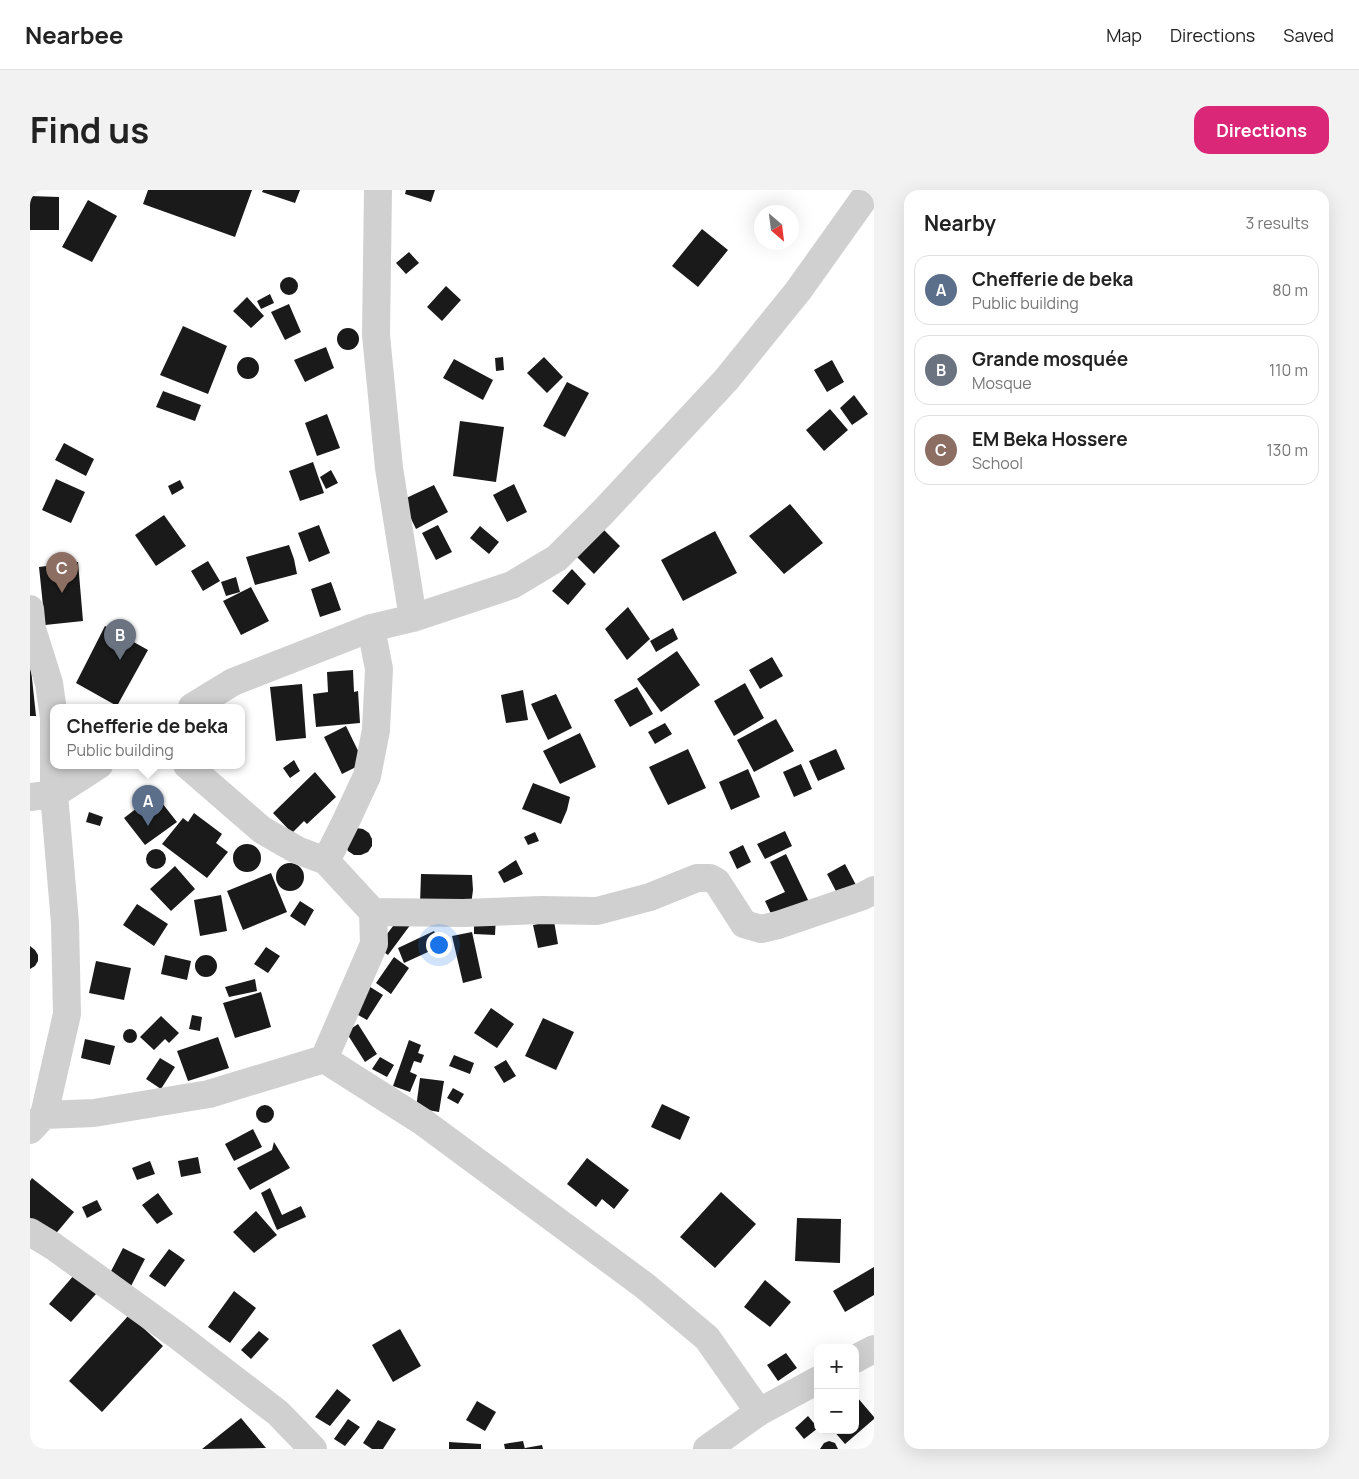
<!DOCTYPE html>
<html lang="en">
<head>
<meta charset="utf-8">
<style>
  body { margin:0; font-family:Manrope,sans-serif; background:#f2f2f2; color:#222 }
  .controls { position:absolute; right:15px; bottom:15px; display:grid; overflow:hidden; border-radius:10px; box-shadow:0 5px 20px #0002 }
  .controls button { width:45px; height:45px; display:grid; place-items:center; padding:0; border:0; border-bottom:1px solid #e0e0e0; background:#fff; color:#222; font:25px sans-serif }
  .compass { position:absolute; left:724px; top:15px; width:45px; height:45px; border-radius:50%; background:#fff; box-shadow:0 5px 20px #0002; rotate:152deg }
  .you { position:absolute; left:408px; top:754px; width:18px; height:18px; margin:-12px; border:4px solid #fff; border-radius:50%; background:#1a73e8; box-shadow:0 0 0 8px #1a73e833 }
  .badge { display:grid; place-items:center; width:32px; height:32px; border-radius:50%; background:#db2777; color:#fff; font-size:16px; font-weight:700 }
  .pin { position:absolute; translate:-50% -41px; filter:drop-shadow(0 1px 2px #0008) }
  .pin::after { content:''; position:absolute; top:26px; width:18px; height:15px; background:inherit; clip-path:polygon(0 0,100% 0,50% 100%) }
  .popup { position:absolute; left:20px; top:514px; width:195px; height:65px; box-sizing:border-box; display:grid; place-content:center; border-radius:10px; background:#fff; filter:drop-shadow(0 1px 4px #0005); font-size:16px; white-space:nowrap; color:#767676 }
  .popup b { font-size:19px; color:#222 }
  .popup::after { content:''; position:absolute; left:50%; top:100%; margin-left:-10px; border:10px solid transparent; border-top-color:#fff }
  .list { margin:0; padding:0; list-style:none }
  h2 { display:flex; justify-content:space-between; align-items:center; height:65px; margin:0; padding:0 20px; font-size:21px }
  h2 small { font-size:16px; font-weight:400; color:#767676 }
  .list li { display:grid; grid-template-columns:32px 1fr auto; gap:15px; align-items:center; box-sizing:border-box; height:70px; margin:0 10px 10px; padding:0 10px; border:1px solid #e0e0e0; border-radius:15px }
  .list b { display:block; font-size:19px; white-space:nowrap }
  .list p { margin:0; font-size:16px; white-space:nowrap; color:#767676 }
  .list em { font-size:16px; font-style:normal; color:#767676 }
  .map { position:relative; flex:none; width:844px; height:1259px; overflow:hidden; border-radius:15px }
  header { display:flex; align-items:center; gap:30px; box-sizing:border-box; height:70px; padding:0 25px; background:#fff; border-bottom:1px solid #e0e0e0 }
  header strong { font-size:24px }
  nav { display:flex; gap:28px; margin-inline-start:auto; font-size:18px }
  .intro { display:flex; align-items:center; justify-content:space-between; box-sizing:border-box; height:120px; padding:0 30px }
  h1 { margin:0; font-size:35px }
  .button { padding:12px 22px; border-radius:15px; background:#db2777; color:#fff; font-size:18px; font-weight:700 }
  main { display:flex; gap:30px; padding:0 30px }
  aside { flex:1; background:#fff; border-radius:15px; box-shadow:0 5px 20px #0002 }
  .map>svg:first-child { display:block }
</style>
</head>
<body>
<header>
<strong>Nearbee</strong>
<nav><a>Map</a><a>Directions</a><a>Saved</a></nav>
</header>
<div class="intro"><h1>Find us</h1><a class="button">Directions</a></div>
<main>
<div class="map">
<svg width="844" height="1259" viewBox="0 0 844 1259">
  <rect width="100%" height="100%" fill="#fff"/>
  <path fill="#1a1a1a" d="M 118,0 L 222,0 L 205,47 L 113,14 Z
    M 233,0 L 270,0 L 265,13 L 232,2 Z
    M 376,0 L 405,0 L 401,12 L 375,4 Z
    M 0,6 L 29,7 L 29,40 L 0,40 Z
    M 58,10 L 87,26 L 62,72 L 32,57 Z
    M 672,39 L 698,60 L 668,97 L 642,76 Z
    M 379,62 L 389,73 L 376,84 L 366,73 Z
    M250 96a9 9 0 1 1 18 0a9 9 0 1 1-18 0Z
    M 416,96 L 431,110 L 412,131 L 397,117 Z
    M 240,104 L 244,113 L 231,119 L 227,111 Z
    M 217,107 L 234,126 L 221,138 L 203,121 Z
    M 259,114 L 271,142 L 255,150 L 241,122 Z
    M 153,136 L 197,156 L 178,204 L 130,185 Z
    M307 149a11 11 0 1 1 22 0a11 11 0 1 1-22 0Z
    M 296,157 L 304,178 L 275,192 L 264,170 Z
    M207 178a11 11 0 1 1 22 0a11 11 0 1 1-22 0Z
    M 473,167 L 474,180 L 466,181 L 465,168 Z
    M 514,167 L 533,187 L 517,203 L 497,183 Z
    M 424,169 L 463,190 L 453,210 L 413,188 Z
    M 802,170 L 814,192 L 797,202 L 784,180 Z
    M 537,192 L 559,203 L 535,247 L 513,236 Z
    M 133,201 L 171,215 L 165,231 L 126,217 Z
    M 824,205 L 838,224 L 822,235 L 810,218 Z
    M 800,219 L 818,240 L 794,261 L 776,240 Z
    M 297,224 L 310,258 L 287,266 L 275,233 Z
    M 430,231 L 474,237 L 466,292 L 423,286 Z
    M 34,253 L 64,269 L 56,286 L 25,270 Z
    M 283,272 L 294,303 L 270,311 L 259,281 Z
    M 301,280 L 308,293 L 296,299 L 290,287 Z
    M 26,289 L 55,302 L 41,333 L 12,320 Z
    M 150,290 L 154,298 L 142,305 L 138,296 Z
    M 484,294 L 497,322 L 477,332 L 463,305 Z
    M 404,295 L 418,322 L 386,339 L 372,310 Z
    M 760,314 L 793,353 L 754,384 L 719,346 Z
    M 134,325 L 156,356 L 126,376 L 105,345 Z
    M 289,335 L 300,363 L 279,372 L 268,343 Z
    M 408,335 L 422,362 L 406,370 L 392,343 Z
    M 450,336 L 469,352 L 459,364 L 440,348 Z
    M 571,337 L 590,356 L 564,384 L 545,365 Z
    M 685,341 L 707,383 L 653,411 L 631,370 Z
    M 259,355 L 264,369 L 267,384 L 225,395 L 216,367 Z
    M 178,371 L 190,391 L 173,401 L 161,381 Z
    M 48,372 L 53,431 L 15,435 L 9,377 Z
    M 542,379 L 556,394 L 538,415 L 522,401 Z
    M 206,387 L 210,402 L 196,406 L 191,392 Z
    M 301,392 L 311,420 L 290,427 L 281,399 Z
    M 221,397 L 239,431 L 211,445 L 193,411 Z
    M 598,417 L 620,449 L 597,470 L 575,439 Z
    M 75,436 L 118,460 L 87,516 L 46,493 Z
    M 643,438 L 648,449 L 626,462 L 620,451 Z
    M 647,461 L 670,495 L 631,522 L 607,489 Z
    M 742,467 L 753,486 L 730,499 L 719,480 Z
    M 0,479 L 1,479 L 6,526 L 0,526 Z
    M 323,480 L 324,502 L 328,501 L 330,533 L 286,537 L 283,504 L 298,502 L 297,482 Z
    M 715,493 L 734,528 L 704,546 L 684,511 Z
    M 272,494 L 276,548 L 246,551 L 240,497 Z
    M 607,497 L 623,524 L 600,537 L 584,510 Z
    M 493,500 L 498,530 L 476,533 L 471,505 Z
    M 526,504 L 542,538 L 518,550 L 501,514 Z
    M 746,529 L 764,561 L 724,582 L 707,550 Z
    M 635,533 L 642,544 L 625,554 L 618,542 Z
    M 316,536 L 334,573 L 312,584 L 294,547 Z
    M 550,543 L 566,577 L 530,594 L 513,561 Z
    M 658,559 L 676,598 L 638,615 L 619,577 Z
    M 806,559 L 815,579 L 788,591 L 779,571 Z
    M 264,570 L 270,581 L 260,588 L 253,578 Z
    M 771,574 L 782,599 L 764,607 L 753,582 Z
    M 718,579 L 730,607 L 701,620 L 689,592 Z
    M 285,582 L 306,607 L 277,634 L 274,631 L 262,643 L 243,623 Z
    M 503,593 L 540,607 L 537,620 L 531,634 L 492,619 Z
    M 125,604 L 147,632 L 115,655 L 94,628 Z
    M 59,622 L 73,627 L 70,636 L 56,632 Z
    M 164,623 L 192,644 L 186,653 L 198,662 L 177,688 L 132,654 L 153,628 L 158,632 Z
    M 326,638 L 333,639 L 339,643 L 342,649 L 342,656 L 338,662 L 331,665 L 324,665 L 318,661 L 315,654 Z
    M 755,641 L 762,656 L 735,669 L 727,654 Z
    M 505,642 L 509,651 L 498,655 L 494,647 Z
    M203 668a14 14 0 1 1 28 0a14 14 0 1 1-28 0Z
    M 713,655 L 721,672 L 707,679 L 699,662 Z
    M116 669a10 10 0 1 1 20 0a10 10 0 1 1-20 0Z
    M 756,664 L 779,712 L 743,728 L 735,711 L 755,702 L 740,672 Z
    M 486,670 L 493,684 L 474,693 L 468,682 Z
    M246 687a14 14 0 1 1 28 0a14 14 0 1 1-28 0Z
    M 815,674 L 826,695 L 808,705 L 797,684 Z
    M 145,676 L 165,699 L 141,721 L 120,699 Z
    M 241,683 L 257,722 L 213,740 L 197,701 Z
    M 391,684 L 442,685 L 443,700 L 441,715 L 390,714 Z
    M 191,705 L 197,741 L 170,746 L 164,710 Z
    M 270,711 L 284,720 L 275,736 L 260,726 Z
    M 107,714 L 138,734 L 124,756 L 93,735 Z
    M 444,726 L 466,726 L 465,745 L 444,744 Z
    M 370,727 L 381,734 L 358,765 L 347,757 Z
    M 524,731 L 528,754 L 508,758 L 503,735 Z
    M 404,741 L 411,756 L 374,773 L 368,758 Z
    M 442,742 L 452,788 L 433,793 L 422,746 Z
    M 0,756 L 5,760 L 8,765 L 8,771 L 5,776 L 0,779 Z
    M 236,757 L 250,766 L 238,783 L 224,774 Z
    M165 776a11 11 0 1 1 22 0a11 11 0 1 1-22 0Z
    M 135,765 L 161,771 L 157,790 L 131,784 Z
    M 364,767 L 379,778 L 361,804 L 346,793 Z
    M 66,771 L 101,778 L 94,810 L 59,803 Z
    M 225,789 L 227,801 L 199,807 L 195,797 Z
    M 337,795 L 353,805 L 337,830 L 321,821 Z
    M 231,802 L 241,837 L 205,848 L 193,813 Z
    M 461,818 L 484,834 L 467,858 L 444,843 Z
    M 162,825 L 172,827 L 170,841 L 159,839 Z
    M 131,826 L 149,843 L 139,853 L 135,849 L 124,860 L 110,847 Z
    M 513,828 L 544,842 L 526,880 L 495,866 Z
    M 328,834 L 347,864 L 335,872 L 316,842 Z
    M93 846a7 7 0 1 1 14 0a7 7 0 1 1-14 0Z
    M 188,847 L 199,878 L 158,891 L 147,861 Z
    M 55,849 L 85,856 L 80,875 L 51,868 Z
    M 379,850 L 391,855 L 388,863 L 394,865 L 391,873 L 384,871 L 380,882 L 387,885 L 380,902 L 363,896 Z
    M 424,865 L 444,873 L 440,884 L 419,876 Z
    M 350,867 L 364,875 L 357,887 L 342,879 Z
    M 130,868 L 145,877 L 131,899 L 116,889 Z
    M 476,870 L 486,886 L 474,893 L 464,877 Z
    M 390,888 L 414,891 L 409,922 L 386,918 Z
    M 423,898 L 434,904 L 428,914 L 417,908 Z
    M 632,914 L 660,927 L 650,950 L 621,937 Z
    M226 924a9 9 0 1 1 18 0a9 9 0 1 1-18 0Z
    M 223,939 L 232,957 L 204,971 L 195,954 Z
    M 244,952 L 260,978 L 220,1000 L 207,978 L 242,960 Z
    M 168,967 L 171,983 L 151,987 L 148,971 Z
    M 557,968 L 599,1000 L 584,1019 L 572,1009 L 566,1017 L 537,994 Z
    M 120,971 L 125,984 L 107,990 L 102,978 Z
    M 2,988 L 44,1022 L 23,1047 L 0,1028 L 0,991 Z
    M 240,998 L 252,1025 L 271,1016 L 276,1027 L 247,1040 L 231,1003 Z
    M 691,1002 L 726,1034 L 685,1078 L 650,1047 Z
    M 128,1003 L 143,1024 L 127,1034 L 112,1015 Z
    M 67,1010 L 72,1020 L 57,1028 L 52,1017 Z
    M 226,1021 L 247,1045 L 224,1063 L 203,1042 Z
    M 767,1028 L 811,1029 L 810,1073 L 765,1071 Z
    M 93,1058 L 115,1069 L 100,1098 L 78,1087 Z
    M 139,1059 L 155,1070 L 135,1097 L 119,1086 Z
    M 844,1077 L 844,1105 L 815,1122 L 803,1101 Z
    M 45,1084 L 66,1104 L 41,1132 L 19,1114 Z
    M 735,1090 L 761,1112 L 740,1137 L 714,1117 Z
    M 204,1101 L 226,1118 L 200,1153 L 178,1137 Z
    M 99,1125 L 133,1156 L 72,1222 L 39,1191 Z
    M 370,1139 L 391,1176 L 363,1192 L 342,1155 Z
    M 229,1141 L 239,1149 L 221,1169 L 211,1160 Z
    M 756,1163 L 767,1178 L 748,1191 L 737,1175 Z
    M 307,1199 L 321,1210 L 300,1236 L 285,1227 Z
    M 827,1207 L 844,1227 L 844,1229 L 815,1254 L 803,1240 L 825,1240 L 825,1208 Z
    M 447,1211 L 466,1222 L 455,1241 L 436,1230 Z
    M 778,1226 L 788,1238 L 774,1249 L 765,1238 Z
    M 211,1228 L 236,1258 L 172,1259 Z
    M 318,1229 L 330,1237 L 315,1256 L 304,1249 Z
    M 348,1230 L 366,1239 L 353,1259 L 342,1259 L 333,1253 Z
    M 493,1251 L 495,1259 L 475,1259 L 474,1254 Z
    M 799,1251 L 805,1253 L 808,1259 L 790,1259 L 794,1253 Z
    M 419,1252 L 451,1254 L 451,1259 L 419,1259 Z
    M 512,1255 L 513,1259 L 495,1259 L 495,1258 Z"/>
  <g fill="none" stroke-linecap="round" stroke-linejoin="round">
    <path stroke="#d0d0d0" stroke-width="28" d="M 348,0 L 346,145 L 359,278 L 383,428
      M 0,419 L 2,439 L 19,493 L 24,528 L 24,604 L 35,733 L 37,824 L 14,925 L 0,940
      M 162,517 L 203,492 L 341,438 L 383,428 L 482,395 L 527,368 L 572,323 L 696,190 L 768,101 L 840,0
      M 157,575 L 232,640 L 267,660 L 296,671 L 343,722 L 344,754 L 294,869
      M 0,607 L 24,604 L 69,575
      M 296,671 L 316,631 L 337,586 L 346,540 L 349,479 L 341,438
      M 343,722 L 433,723 L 511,720 L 567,721 L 620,707 L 667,688 L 680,688 L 687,692 L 714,734 L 731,739 L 748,735 L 833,706 L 844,700
      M 14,925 L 64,923 L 179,904 L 294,869 L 393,932 L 615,1096 L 677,1148 L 729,1222
      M 0,1042 L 23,1056 L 148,1146 L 248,1223 L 283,1259
      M 825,1169 L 844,1159
      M 677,1259 L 729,1222 L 788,1190"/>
  </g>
</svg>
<div class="controls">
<button>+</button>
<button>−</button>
</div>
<svg class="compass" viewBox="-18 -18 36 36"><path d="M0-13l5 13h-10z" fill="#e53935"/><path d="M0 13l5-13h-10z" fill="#767676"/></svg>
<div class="you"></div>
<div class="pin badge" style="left:118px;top:636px;background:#5c6f8a">A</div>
<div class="popup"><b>Chefferie de beka</b>Public building</div>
<div class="pin badge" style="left:90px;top:470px;background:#6b7280">B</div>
<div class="pin badge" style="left:32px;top:403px;background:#8d6e63">C</div>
</div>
<aside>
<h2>Nearby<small>3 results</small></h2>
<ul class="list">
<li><span class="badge" style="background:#5c6f8a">A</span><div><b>Chefferie de beka</b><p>Public building</p></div><em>80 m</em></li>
<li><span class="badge" style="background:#6b7280">B</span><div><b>Grande mosquée</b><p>Mosque</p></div><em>110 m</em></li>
<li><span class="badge" style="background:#8d6e63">C</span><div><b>EM Beka Hossere</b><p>School</p></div><em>130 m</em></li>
</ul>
</aside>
</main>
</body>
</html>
